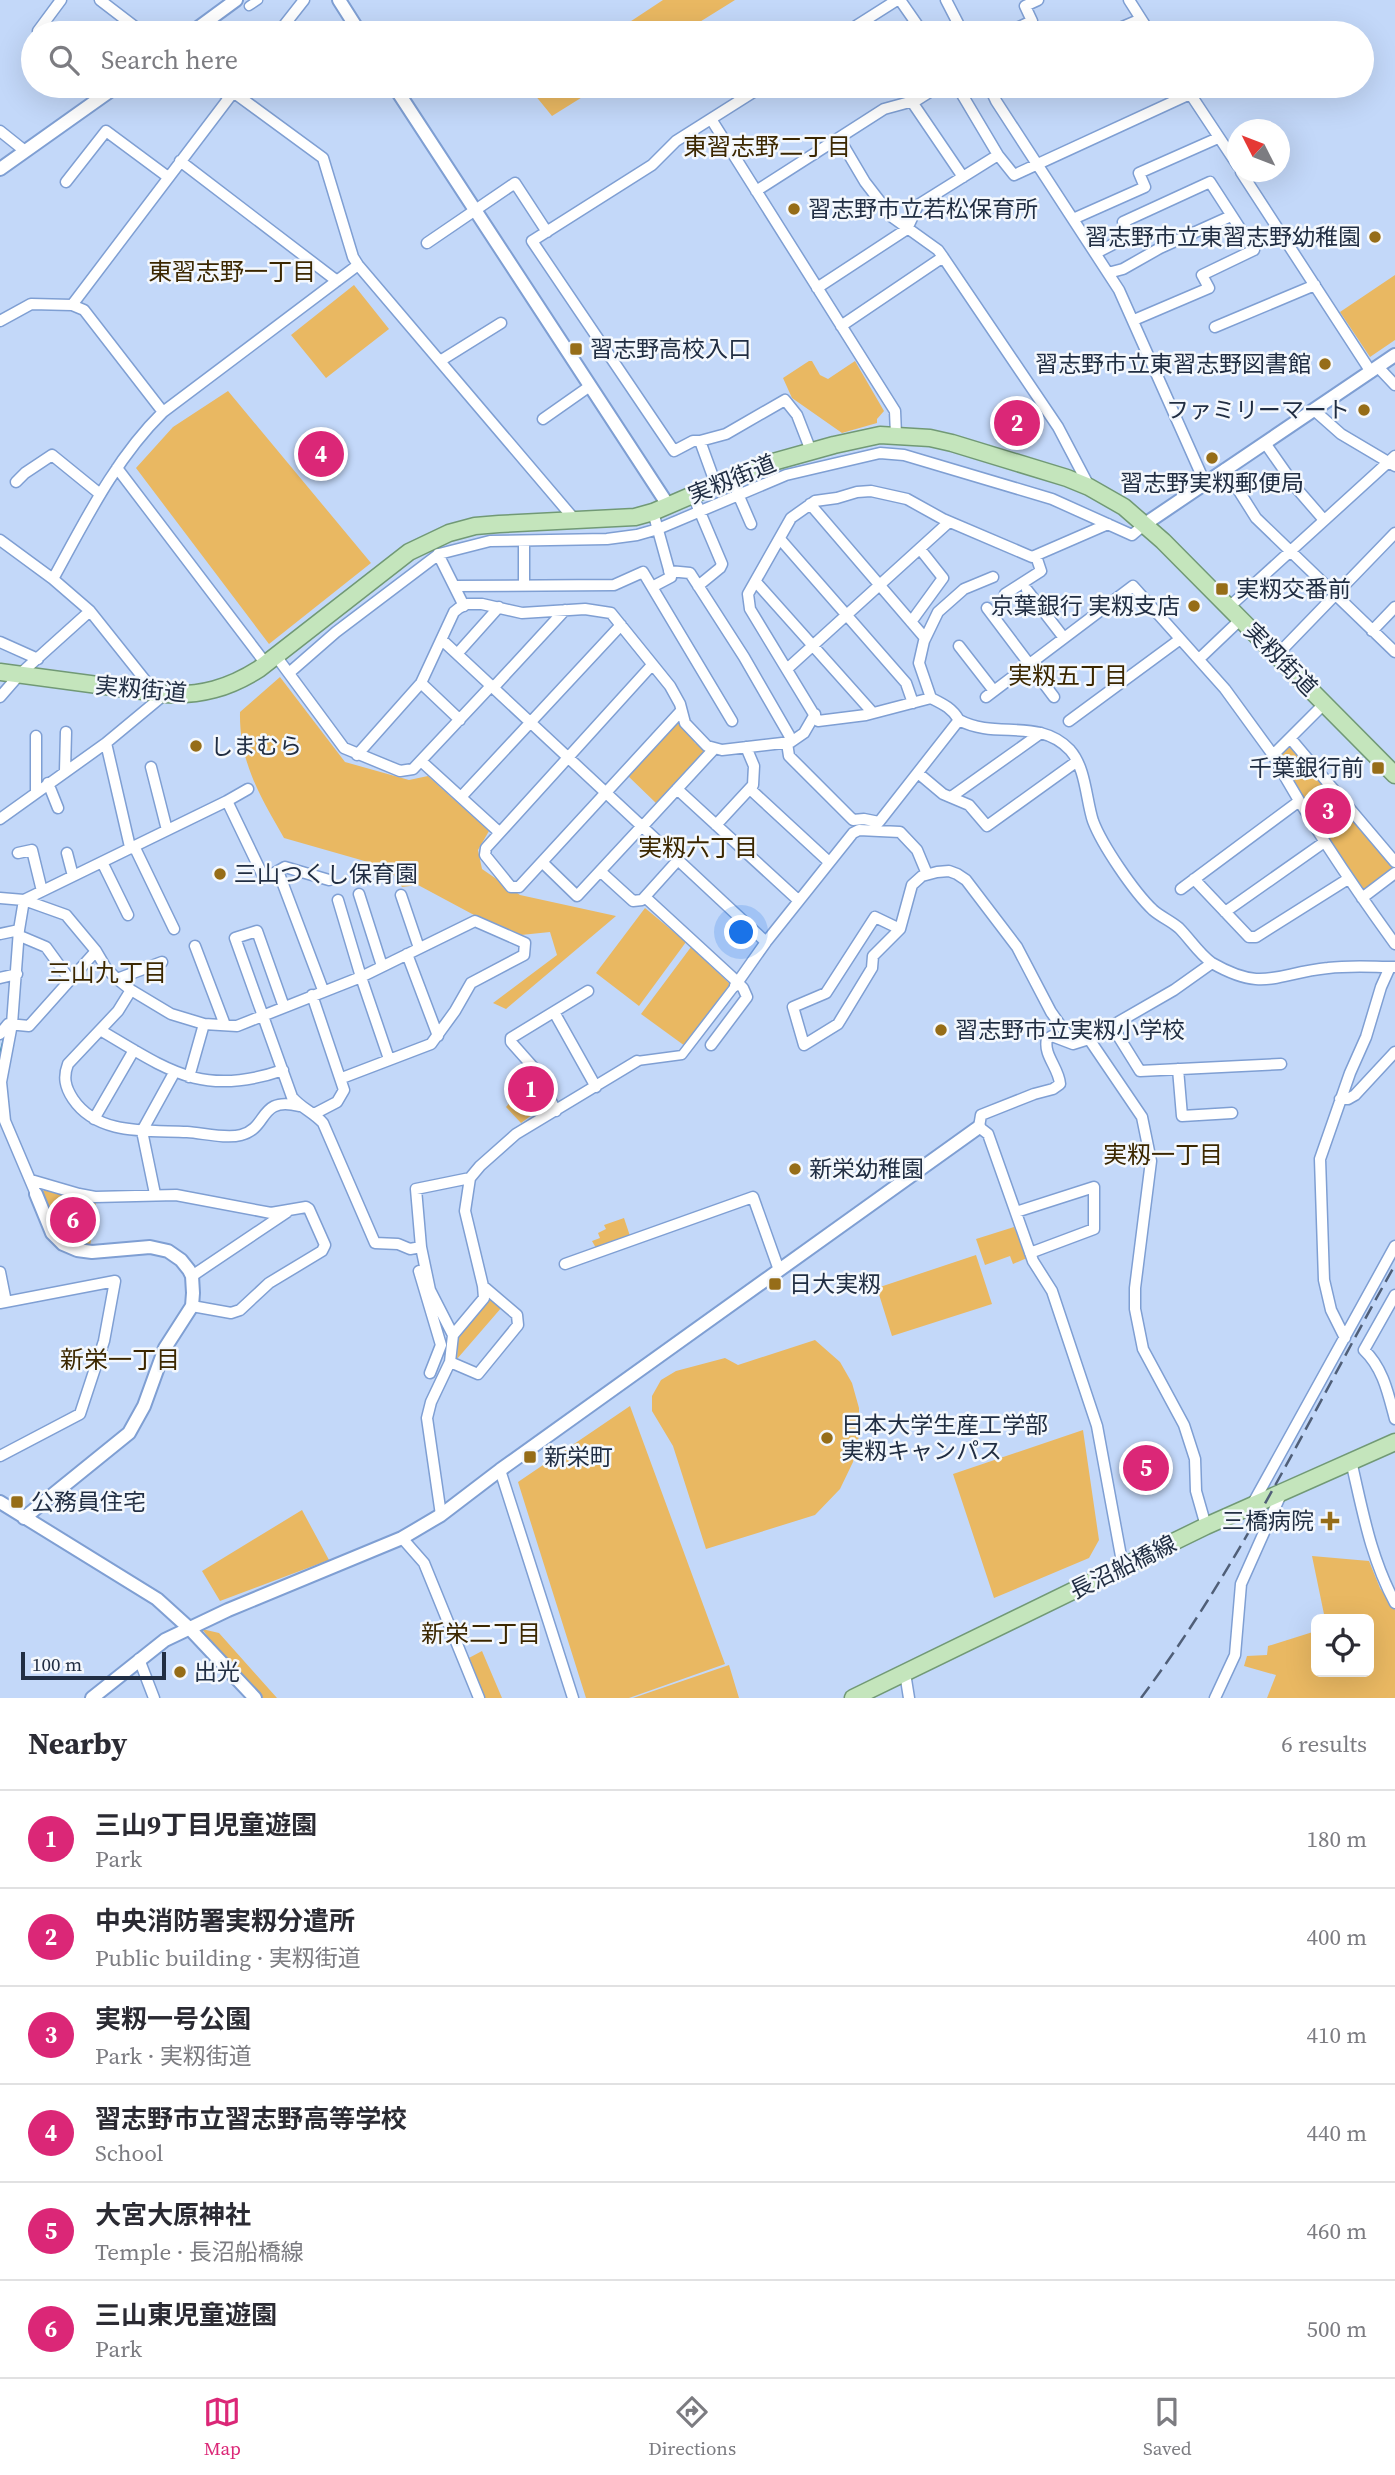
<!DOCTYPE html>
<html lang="en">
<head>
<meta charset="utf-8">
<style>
  body { margin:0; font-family:"Source Serif 4","Noto Sans JP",serif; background:#f2f2f3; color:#2b2b33 }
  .controls { position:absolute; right:21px; bottom:21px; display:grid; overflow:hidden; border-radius:10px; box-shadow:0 7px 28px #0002 }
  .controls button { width:63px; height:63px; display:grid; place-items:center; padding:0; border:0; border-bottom:2px solid #e1e1e2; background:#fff; color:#2b2b33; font:35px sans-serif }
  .compass { position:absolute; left:1227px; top:119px; width:63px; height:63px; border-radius:50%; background:#fff; box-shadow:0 7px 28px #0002; rotate:312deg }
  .scale { position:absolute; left:21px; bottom:18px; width:145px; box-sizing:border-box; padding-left:7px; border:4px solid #212e43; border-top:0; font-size:19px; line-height:24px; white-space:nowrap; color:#212e43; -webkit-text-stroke:5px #f4f8fd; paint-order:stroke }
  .you { position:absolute; left:742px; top:933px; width:24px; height:24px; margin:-18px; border:5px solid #fff; border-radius:50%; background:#1a73e8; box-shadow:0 0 0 10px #1a73e833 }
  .badge { display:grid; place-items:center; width:46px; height:46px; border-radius:50%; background:#db2777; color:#fff; font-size:23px; font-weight:700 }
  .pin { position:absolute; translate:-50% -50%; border:4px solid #fff; box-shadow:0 2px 7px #0006 }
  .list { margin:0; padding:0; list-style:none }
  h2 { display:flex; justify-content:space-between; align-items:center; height:91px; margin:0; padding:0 28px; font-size:30px }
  h2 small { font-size:23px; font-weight:400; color:#7c7c81 }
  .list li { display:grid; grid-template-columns:46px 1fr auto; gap:21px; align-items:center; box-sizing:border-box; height:98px; padding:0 28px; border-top:2px solid #e1e1e2 }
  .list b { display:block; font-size:26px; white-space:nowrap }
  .list p { margin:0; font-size:23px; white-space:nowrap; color:#7c7c81 }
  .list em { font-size:23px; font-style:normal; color:#7c7c81 }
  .icon { flex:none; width:38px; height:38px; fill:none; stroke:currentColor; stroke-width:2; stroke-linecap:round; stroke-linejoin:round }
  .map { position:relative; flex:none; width:1395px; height:1698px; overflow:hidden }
  .search { position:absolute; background:#fff; box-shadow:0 7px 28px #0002; left:21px; right:21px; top:21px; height:77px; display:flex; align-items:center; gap:18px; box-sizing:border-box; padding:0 24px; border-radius:38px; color:#7c7c81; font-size:26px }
  .sheet { height:679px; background:#fff }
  nav { display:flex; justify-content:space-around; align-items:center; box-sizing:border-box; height:98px; border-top:2px solid #e1e1e2; background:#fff; font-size:19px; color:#7c7c81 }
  nav a { display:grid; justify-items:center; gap:4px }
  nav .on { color:#db2777 }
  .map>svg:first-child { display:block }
</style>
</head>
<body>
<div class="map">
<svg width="1395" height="1698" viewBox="0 0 1395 1698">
  <rect width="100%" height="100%" fill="#c3d8f9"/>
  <path fill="#e9b862" d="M 663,0 L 735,0 L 682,33 L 613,33 Z
    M 534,86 L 600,86 L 552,116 L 530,89 Z
    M 1395,275 L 1395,340 L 1370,357 L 1340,312 Z
    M 354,285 L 389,329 L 326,378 L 291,335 Z
    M 809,361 L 812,361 L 820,375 L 828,379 L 855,361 L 884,411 L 877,419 L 877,423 L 842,433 L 792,398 L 783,378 Z
    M 228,391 L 371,563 L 269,644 L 136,468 L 173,427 Z
    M 280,677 L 345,762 L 409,780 L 428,776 L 489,831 L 478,850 L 482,869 L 520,895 L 616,916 L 506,1009 L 493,1003 L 557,955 L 550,932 L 521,935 L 474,915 L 418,885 L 402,887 L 389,868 L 284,838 C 260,796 239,762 240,712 Z
    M 679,719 L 695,743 L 708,750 L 657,804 L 627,775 Z
    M 1291,743 L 1394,866 L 1363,891 L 1323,832 L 1278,756 Z
    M 645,908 L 686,942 L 639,1006 L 596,973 Z
    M 691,947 L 730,984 L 685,1046 L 641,1014 Z
    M 535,1075 L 547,1104 L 521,1123 L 506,1107 Z
    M 45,1188 L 77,1200 L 96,1203 L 90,1247 C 54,1240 54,1226 41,1195 Z
    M 624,1218 L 630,1236 L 596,1248 L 592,1241 L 600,1238 L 598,1233 L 606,1229 L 604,1225 Z
    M 1014,1227 L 1027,1258 L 1013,1264 L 1010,1256 L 985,1265 L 976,1239 Z
    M 976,1255 L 992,1304 L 892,1336 L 877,1288 Z
    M 489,1300 L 493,1300 L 502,1307 L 457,1359 L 458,1336 Z
    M 815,1340 L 840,1362 L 852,1383 L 859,1408 L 859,1436 L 853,1462 L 840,1489 L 815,1515 L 706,1549 L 673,1446 L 652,1411 L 652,1396 L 661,1380 L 676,1371 L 725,1358 L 738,1365 Z
    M 630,1406 L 725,1664 L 629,1698 L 586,1698 L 518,1482 Z
    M 1083,1430 L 1099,1540 L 1089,1558 L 994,1598 L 953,1474 Z
    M 302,1510 L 329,1560 L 220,1601 L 202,1571 Z
    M 1312,1556 L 1369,1561 L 1380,1588 L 1395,1610 L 1395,1698 L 1267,1698 L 1276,1675 L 1244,1666 L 1247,1656 L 1267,1655 L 1268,1646 L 1316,1631 L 1316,1672 L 1369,1672 L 1369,1619 L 1325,1619 Z
    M 202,1629 L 219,1633 L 277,1698 L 261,1698 L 221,1654 Z
    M 482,1651 L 502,1698 L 482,1698 L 467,1659 Z
    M 729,1665 L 739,1698 L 633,1698 Z"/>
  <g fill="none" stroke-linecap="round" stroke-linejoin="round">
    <path stroke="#2a96a2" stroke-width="2.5" d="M 0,1055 L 5,1035"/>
    <defs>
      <path id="pedestrian" d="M 249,6 L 258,0
        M 637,1061 L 682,1055 L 735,986"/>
      <path id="minor" d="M 100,0 L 143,33
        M 900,0 L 923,33
        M 946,0 L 963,33
        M 1129,0 L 1150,33
        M 38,31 L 61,0
        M 278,33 L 304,0
        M 845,33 L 897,0
        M 1006,33 L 1032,21 L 1025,6 L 1038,0
        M 1108,33 L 1141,19
        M 214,86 L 229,97
        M 957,86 L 998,155
        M 989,86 L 996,101 L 1119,290 L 1205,483
        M 1185,86 L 1238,166
        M 233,92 L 323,158 L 353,257 L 358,265 L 575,520
        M 912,102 L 963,177
        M 711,119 L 895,411 L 896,435
        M 0,131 L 25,151
        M 839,138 L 865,182 L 892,217 L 938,250 L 943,257 L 1058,427 L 1089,486
        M 180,161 L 337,281
        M 1241,172 L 1371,372
        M 66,182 L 106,131 L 168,177
        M 756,191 L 884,109 L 917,100 L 939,86
        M 1073,219 L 1145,187 L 1139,173 L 1218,138
        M 427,243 L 515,183 L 547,232
        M 1096,253 L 1131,235 L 1123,222 L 1210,182 L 1254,250 L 1202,275 L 1209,288 L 1134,320
        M 1108,273 L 1123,269 L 1160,248 L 1231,216
        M 817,288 L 907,229 L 918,205 L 998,155 L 1014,175 L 1190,94
        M 72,305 L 238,86
        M 0,321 L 31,304 L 72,305 L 84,310 L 163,412
        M 841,326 L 943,257
        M 1215,327 L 1315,285
        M 440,361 L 501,323
        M 1378,367 L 1395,385
        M 1315,411 L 1341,434 L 1395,466
        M 543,419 L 590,386
        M 700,441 L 726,434 L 785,400 L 797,415 L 811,451
        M 1265,443 L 1298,490 L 1324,520
        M 117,468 L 266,664
        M 1225,469 L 1256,518 L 1395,652
        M 731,478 L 751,524
        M 16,482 L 25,473 L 52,455 L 100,494
        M 716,485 L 700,441 L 693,441 L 674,451 L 532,241 L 652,165 L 676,141 L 763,86
        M 810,504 L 925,638
        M 697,505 L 722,564 L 720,568 L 698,586
        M 780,539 L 906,683 L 913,703
        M 0,540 L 53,579 L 90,611 L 145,680 L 144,692
        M 524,541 L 524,585
        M 438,554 L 464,606
        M 669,571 L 690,573 L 744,657 L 789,735 L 791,742
        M 53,579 C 85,521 115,459 163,412 L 358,265
        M 756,582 L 873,713
        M 455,586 L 614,585 L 643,572 L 732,721
        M 652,587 L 671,577 L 653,512
        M 1027,590 L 1064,638
        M 1005,594 L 1041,571 L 1036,556
        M 1229,607 L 1395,456
        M 987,608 L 1054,697
        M 911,622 L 943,578 L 920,549
        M 1372,631 L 1395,607
        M 442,640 L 766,942
        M 0,642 L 38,659
        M 959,646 L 994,691
        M 457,654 L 499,607
        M 1277,655 L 1395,533
        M 276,656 L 344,748 L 400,771 L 413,769 L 491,686
        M 1199,659 L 1241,619
        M 652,665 L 486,848 L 485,855 L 511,887 L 519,887 L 681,711
        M 787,669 L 949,522
        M 289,673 L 336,632 L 439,554 L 490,541 L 607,539 L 637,535 L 658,529 L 786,475 L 880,453 L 904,455 L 1052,499 L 1132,535 L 1145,524
        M 421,683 L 460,720
        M 493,688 L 565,610
        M 0,697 L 20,674 L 90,611
        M 986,697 L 1133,586 L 1225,689 L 1273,755
        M 931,698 L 866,715 L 818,721 L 750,609 L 748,594 L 791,518 L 815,501 L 837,498 L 857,492 L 871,491 L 907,499 L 943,519 L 1032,557 L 1108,524
        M 1325,703 L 1273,755 C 1309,822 1350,882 1395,944
        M 959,720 C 952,708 943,704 931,698 L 919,663 L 924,641 L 938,612 L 964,589 L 993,577
        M 1069,721 L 1179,640
        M 36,736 L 36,792
        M 1290,738 L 1395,862
        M 106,743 L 130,847
        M 787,743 L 789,756 L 853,820 L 864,819 L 879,822 L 959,720 C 996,740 1039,717 1070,750 C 1086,768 1086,800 1093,821 C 1102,845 1134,892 1153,910 C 1161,917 1171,921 1179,928 C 1190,939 1199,954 1212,963
        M 357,755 L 421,683 L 454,612 L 459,608 L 467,604 L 482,604 L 522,613 L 585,609 L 611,613 L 670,686 L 680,704 L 685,723 L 707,746 L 722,750 L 791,742 L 804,733 L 815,714
        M 421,761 L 499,832
        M 151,767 L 167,830
        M 65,771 L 66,732
        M 918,773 L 943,794 L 969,805 L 987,826 L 1076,762
        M 48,783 L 58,808
        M 677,789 L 798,900
        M 750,789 L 829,862
        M 461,797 L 621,625
        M 951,797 L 1041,733
        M 227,801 L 248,789
        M 0,819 L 106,743 L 165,694
        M 716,825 L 753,785 L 754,766 L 746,747
        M 642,827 L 714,749
        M 134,846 L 174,929
        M 18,853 L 32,850 L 42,891
        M 67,853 L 73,876
        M 102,862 L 128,915
        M 542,862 L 577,896 L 642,826
        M 278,871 L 285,867 L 329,880
        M 600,871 L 633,901 L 642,900 L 678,860
        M 1194,879 L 1249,937 L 1256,937 L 1348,879
        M 1181,889 L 1298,802
        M 359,894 L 382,966
        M 401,895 L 419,948
        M 645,897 L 732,977 L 743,988 L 747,997 L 711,1045
        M 0,898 L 24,900 L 66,915 L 96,951 L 106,968 L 117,979 L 131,990 L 171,1014 L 204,1024 L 237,1026 L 361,977 L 475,921 L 525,943 L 524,955 L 471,983 L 455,1011 L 431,1044 L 342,1078
        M 1362,898 L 1395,873
        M 338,900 L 361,977 L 389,1059
        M 1225,912 L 1323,843
        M 900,929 L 875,917 L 826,993 L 793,1007 L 804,1045 L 838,1024 L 872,968 L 873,956 L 900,929 L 912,885 L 922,876 L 937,872 L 949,871 L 957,874 L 966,880 L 1017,947 L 1051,1012 L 1073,1043
        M 0,934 L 19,930
        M 20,936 L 46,947 L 70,980
        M 195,946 L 225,1025
        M 407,954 L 438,1036
        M 0,978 L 17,974
        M 117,979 L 162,962
        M 735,986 L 766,942 L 853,833 L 859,830 L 900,832 L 917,850 L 927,874
        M 131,990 L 118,1011 L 68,1064 C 63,1077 65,1087 73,1099 C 98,1136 148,1130 187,1132 C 203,1133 226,1139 241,1135 C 269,1128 258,1096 299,1106
        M 312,995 L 344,1090 L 337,1102 L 314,1114
        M 284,1007 L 257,931 L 235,938 L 292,1097 C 301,1108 313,1112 323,1123 L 375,1243 L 398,1244 L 410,1249 L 421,1247
        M 554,1012 L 596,1087
        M 1112,1026 L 1140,1071 L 1281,1064
        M 100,1030 C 168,1070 202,1098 283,1070
        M 0,1034 L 8,1024 L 29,1026 L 96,951
        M 1089,1039 L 1142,1117 L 1151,1161 L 1135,1288 L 1135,1309 L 1143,1349 L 1184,1425 L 1195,1459 L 1196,1491 L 1206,1526
        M 1178,1069 L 1182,1116 L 1232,1113
        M 189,1077 L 204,1024
        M 1340,1099 L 1348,1099 L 1355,1095 L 1395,1052
        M 556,1111 L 534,1068 L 511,1042 L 511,1038 L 588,991
        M 94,1119 L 134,1050
        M 31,1180 L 79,1194 L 95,1197 L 176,1195 L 271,1213 L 306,1207 L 309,1209 L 325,1245 L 322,1251 L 269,1283 L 240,1310 L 231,1313 L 192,1306
        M 36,1194 L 5,1121 L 1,1082 L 12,1024 L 19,930 L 24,900 L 227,801 L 264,878 L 278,871 L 323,990
        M 155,1194 L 142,1131 L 174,1073
        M 1016,1212 L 1094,1187 L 1094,1229 L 1030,1253
        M 565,1264 L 753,1197 L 779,1270
        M 419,1271 L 441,1345 L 430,1373
        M 0,1272 L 6,1302
        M 192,1276 L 287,1212
        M 1395,1295 L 1364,1350 C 1383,1368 1388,1393 1395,1419
        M 0,1303 L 115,1281 L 104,1341 L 80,1414 L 0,1456
        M 453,1335 L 430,1290 L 421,1247 L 416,1189 L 470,1178
        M 1345,1338 L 1331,1310 L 1324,1280 L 1320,1159 L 1350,1073 L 1366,1037 L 1381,987 L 1390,967
        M 450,1362 L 478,1374 L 518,1325 L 517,1315 L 483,1286
        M 1351,1461 C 1363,1512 1370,1556 1395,1603
        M 500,1470 L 573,1698
        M 1252,1505 L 1395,1246
        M 441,1515 L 427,1418 L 431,1402 L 450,1362 L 453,1335 L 484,1298 L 483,1286 L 465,1211 L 470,1178 L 480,1166 L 516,1134 L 637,1061
        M 402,1538 L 424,1563 L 479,1698
        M 1123,1567 L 1097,1426 L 1052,1291 L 1033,1261 L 988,1134 L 979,1127 L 981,1115 L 1034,1094 L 1053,1089 L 1060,1084 C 1059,1068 1043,1055 1047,1039 L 1052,1036 L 1073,1044 L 1089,1039 L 1174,990 L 1212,963 C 1264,993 1276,973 1328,968 C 1351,965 1373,967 1395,967
        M 139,1659 L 154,1698
        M 905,1673 L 909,1698
        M 1215,1698 L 1235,1655 L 1241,1584 L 1282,1492"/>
      <path id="tertiary" d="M 339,0 L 360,33
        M 191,33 L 236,0
        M 394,86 L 668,505
        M 0,169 L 117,86
        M 1145,524 L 1395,355
        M 0,1502 L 157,1599 L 189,1628 L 255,1698
        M 24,1518 L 129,1433 L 144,1406 L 165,1348 L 192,1306 L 193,1293 L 192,1276 L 189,1270 L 181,1260 L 168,1251 L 150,1247 L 92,1252 L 77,1250 L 63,1244 L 52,1233 L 36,1194
        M 92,1698 L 165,1640 L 228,1610 L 402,1538 L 441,1515 L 500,1470 L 979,1127"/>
      <path id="primary" d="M 0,672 L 165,694 C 201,696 229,688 259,669 L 409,552 L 449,533 L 475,526 L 499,524 L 635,517 L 653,512 L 762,465 L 834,445 L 880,435 L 930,438 L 952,443 L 1067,478 L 1089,487 L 1124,507 L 1163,541 L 1395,775
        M 853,1698 L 1206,1526 L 1395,1442"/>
    </defs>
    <use href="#pedestrian" stroke="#7f9fd3" stroke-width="11"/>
    <use href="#minor" stroke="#7f9fd3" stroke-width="13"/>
    <use href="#tertiary" stroke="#7f9fd3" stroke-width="16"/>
    <use href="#primary" stroke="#719975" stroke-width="19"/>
    <use href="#pedestrian" stroke="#fff" stroke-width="8"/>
    <use href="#minor" stroke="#fff" stroke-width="10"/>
    <use href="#tertiary" stroke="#fff" stroke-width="12"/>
    <use href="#primary" stroke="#c4e5bc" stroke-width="16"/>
    <path stroke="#505f78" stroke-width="2.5" stroke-dasharray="14 7" stroke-linecap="butt" d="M 1141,1698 C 1241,1565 1313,1410 1395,1265"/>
  </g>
  <g fill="#966d18" stroke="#f4f8fd" stroke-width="2.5">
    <circle cx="794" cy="209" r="7"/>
    <circle cx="1375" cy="237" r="7"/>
    <rect x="569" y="342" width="14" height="14" rx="3.5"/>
    <circle cx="1325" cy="364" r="7"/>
    <circle cx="1364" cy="410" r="7"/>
    <circle cx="1212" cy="458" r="7"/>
    <rect x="1215" y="582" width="14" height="14" rx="3.5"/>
    <circle cx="1194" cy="606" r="7"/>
    <circle cx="196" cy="746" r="7"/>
    <rect x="1371" y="761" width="14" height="14" rx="3.5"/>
    <circle cx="220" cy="874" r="7"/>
    <circle cx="941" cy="1030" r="7"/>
    <circle cx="795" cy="1169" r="7"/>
    <rect x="768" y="1277" width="14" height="14" rx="3.5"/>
    <circle cx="827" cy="1438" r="7"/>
    <rect x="523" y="1450" width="14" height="14" rx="3.5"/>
    <rect x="10" y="1495" width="14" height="14" rx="3.5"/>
    <path d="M1326.5 1510.5h7v7h7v7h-7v7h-7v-7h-7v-7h7z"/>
    <circle cx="180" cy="1672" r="7"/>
  </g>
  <g text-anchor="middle" stroke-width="5" stroke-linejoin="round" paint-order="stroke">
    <g font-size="23" fill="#212e43" stroke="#f4f8fd" text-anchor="start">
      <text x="808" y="217">習志野市立若松保育所</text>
      <text x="1361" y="245" text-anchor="end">習志野市立東習志野幼稚園</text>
      <text x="590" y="357">習志野高校入口</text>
      <text x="1311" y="372" text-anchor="end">習志野市立東習志野図書館</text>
      <text x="1350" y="418" text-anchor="end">ファミリーマート</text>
      <text x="1212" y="491" text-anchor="middle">習志野実籾郵便局</text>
      <text x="1236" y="597">実籾交番前</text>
      <text x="1180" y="614" text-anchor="end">京葉銀行 実籾支店</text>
      <text x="210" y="754">しまむら</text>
      <text x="1364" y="776" text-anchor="end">千葉銀行前</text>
      <text x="234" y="882">三山つくし保育園</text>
      <text x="955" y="1038">習志野市立実籾小学校</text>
      <text x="809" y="1177">新栄幼稚園</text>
      <text x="789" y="1292">日大実籾</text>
      <text x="841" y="1433">日本大学生産工学部<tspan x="841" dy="26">実籾キャンパス</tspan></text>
      <text x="544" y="1465">新栄町</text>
      <text x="31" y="1510">公務員住宅</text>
      <text x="1314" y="1529" text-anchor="end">三橋病院</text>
      <text x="194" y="1680">出光</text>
    </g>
    <g font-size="23" fill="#212e43" stroke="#f4f8fd">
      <text transform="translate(732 479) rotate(-22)" y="8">実籾街道</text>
      <text transform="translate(1281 659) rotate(45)" y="8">実籾街道</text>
      <text transform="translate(141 689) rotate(5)" y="8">実籾街道</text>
      <text transform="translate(1123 1567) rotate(-26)" y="8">長沼船橋線</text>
    </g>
    <g font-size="24" fill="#3b2700" stroke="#f4f8fd">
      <text x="767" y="155">東習志野二丁目</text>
      <text x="232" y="280">東習志野一丁目</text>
      <text x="1068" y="684">実籾五丁目</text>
      <text x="698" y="856">実籾六丁目</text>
      <text x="107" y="981">三山九丁目</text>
      <text x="1163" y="1163">実籾一丁目</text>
      <text x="120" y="1368">新栄一丁目</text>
      <text x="481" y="1642">新栄二丁目</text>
    </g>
  </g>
</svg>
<div class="controls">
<button><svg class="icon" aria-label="locate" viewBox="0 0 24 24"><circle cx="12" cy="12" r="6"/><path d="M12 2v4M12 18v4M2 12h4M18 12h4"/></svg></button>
</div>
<svg class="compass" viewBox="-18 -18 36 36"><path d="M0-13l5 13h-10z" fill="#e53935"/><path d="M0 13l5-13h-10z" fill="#7c7c81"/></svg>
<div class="scale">100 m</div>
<div class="you"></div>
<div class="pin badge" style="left:531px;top:1089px">1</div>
<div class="pin badge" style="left:1017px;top:423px">2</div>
<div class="pin badge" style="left:1328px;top:811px">3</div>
<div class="pin badge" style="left:321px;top:454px">4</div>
<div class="pin badge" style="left:1146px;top:1468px">5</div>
<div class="pin badge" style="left:73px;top:1220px">6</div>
<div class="search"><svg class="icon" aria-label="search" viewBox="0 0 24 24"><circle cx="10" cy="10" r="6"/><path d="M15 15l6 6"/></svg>Search here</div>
</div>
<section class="sheet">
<h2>Nearby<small>6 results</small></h2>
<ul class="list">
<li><span class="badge">1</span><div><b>三山9丁目児童遊園</b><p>Park</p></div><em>180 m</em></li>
<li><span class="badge">2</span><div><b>中央消防署実籾分遣所</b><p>Public building · 実籾街道</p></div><em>400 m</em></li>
<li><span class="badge">3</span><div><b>実籾一号公園</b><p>Park · 実籾街道</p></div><em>410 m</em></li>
<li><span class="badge">4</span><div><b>習志野市立習志野高等学校</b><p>School</p></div><em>440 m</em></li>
<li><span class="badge">5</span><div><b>大宮大原神社</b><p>Temple · 長沼船橋線</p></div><em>460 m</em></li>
<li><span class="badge">6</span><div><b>三山東児童遊園</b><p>Park</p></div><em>500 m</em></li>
</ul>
</section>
<nav>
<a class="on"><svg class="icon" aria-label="map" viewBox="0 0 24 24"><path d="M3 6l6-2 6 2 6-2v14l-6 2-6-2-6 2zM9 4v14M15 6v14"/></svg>Map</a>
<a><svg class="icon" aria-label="directions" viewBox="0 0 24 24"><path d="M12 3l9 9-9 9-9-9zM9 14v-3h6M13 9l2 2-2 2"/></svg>Directions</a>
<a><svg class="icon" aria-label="saved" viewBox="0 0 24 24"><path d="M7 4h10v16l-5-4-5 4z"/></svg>Saved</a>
</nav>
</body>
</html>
